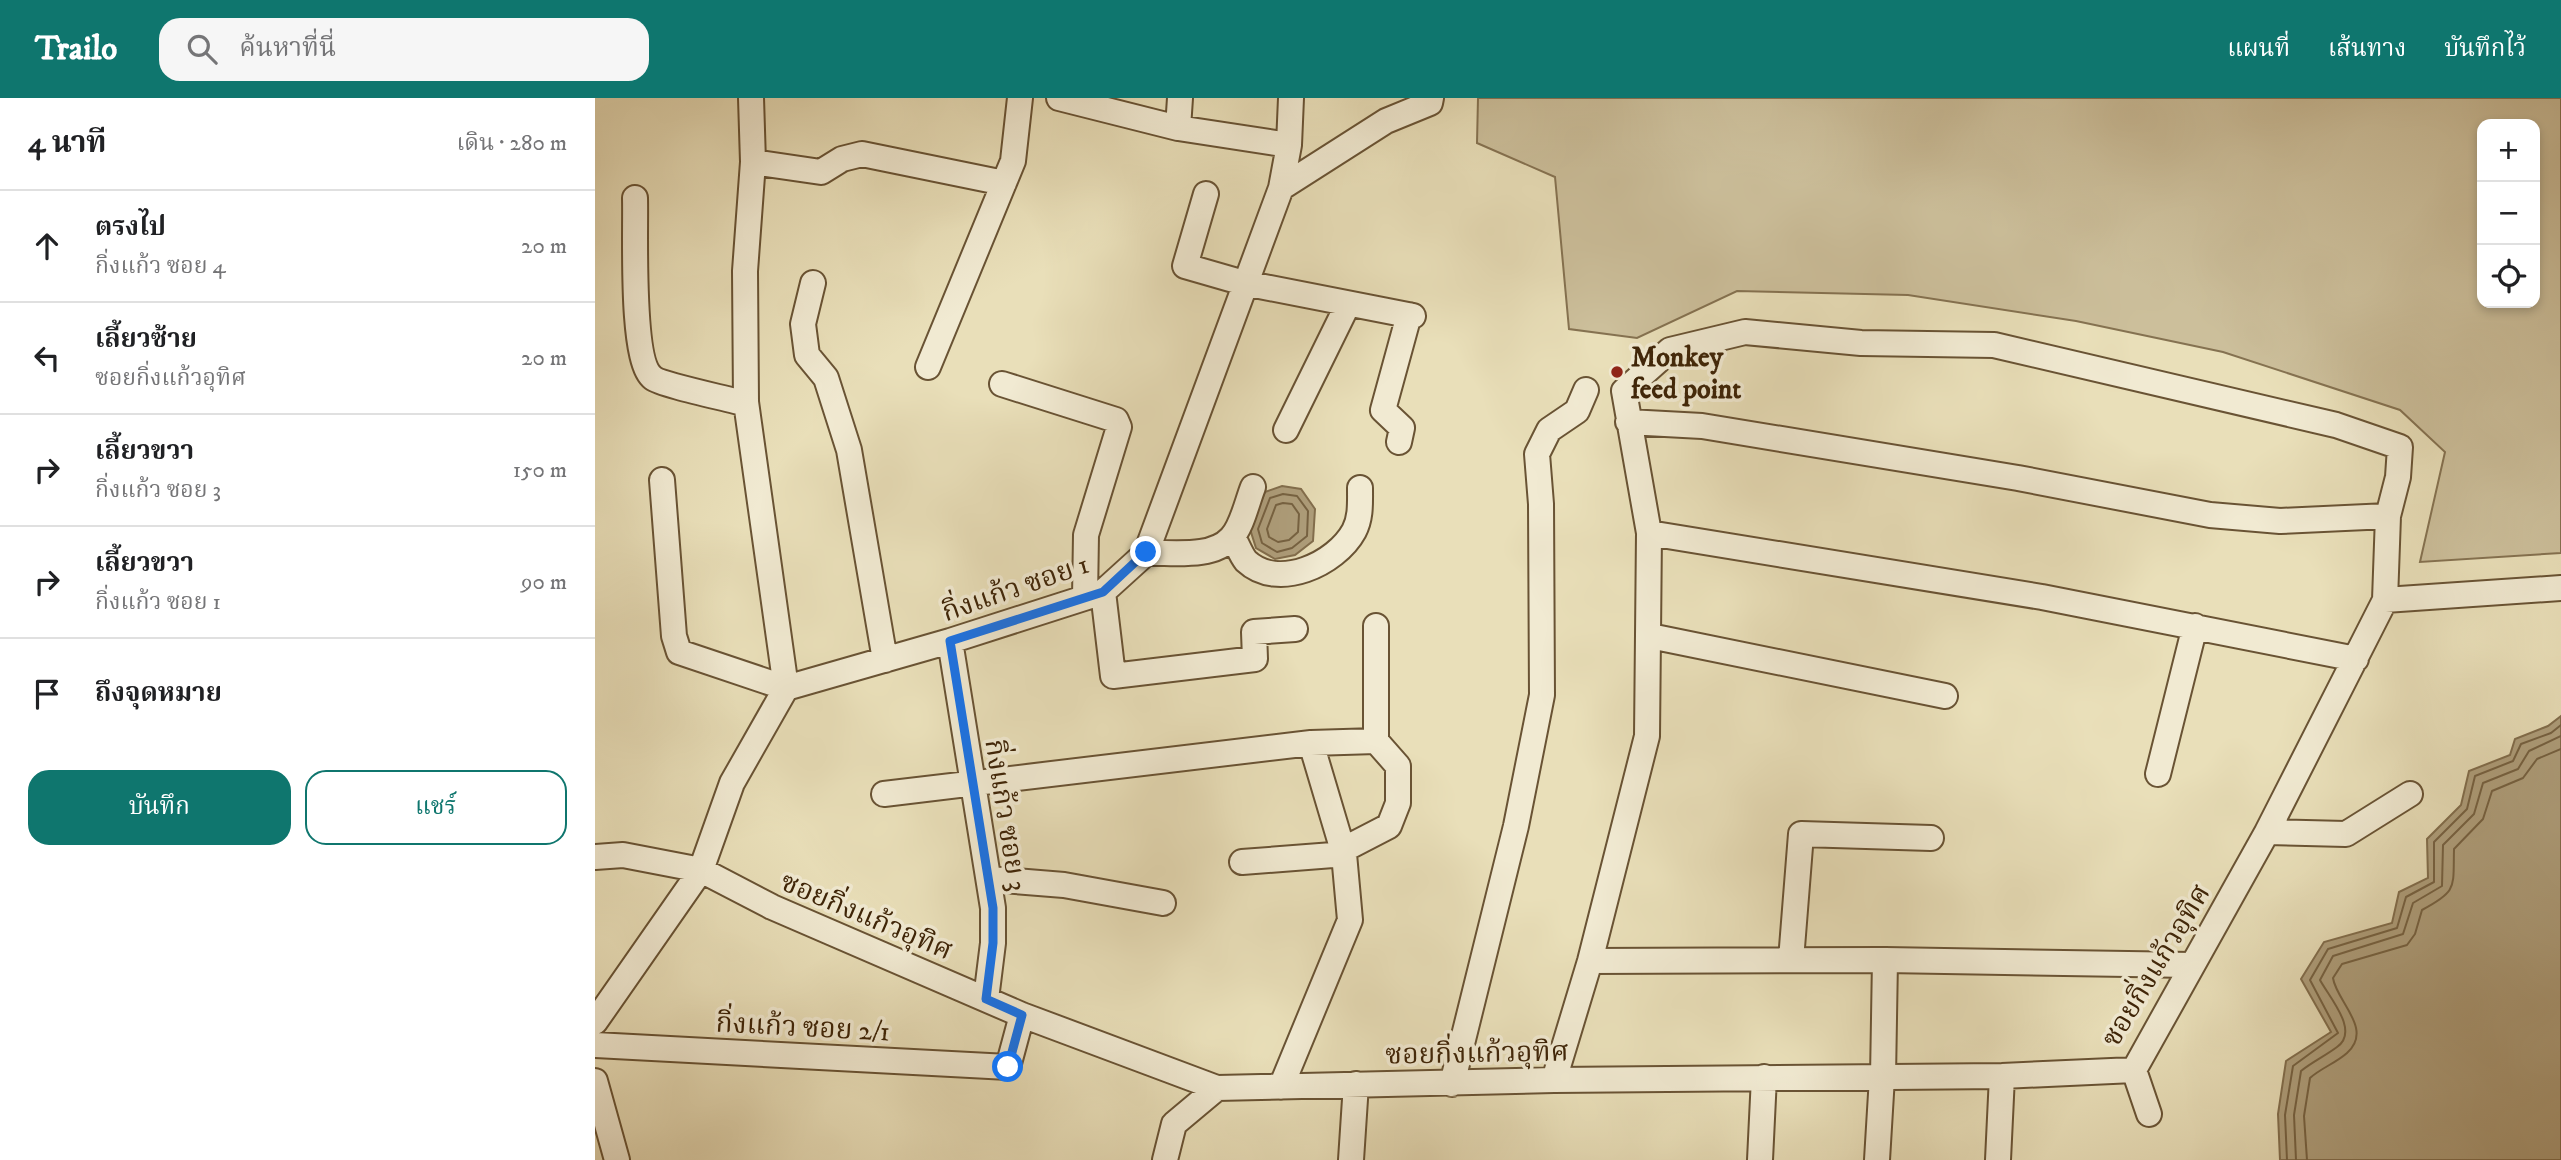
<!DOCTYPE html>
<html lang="th">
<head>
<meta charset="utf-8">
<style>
  body { margin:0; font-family:"IM FELL DW Pica","Noto Serif Thai",serif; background:#f6f6f6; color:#202124 }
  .controls { position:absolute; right:21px; top:21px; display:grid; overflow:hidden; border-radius:14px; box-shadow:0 4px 10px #0003 }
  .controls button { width:63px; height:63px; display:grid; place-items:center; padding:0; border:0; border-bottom:2px solid #e0e0e0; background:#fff; color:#202124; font:35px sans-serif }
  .stop { position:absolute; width:21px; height:21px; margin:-16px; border:5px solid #1a73e8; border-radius:50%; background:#fff }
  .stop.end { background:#1a73e8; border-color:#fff; box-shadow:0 2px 7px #0008 }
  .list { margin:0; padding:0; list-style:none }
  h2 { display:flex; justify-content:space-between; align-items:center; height:91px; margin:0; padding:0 28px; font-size:30px }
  h2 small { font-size:23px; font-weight:400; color:#757577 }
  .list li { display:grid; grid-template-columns:46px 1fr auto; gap:21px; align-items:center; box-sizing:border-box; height:112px; padding:0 28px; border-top:2px solid #e0e0e0 }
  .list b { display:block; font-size:26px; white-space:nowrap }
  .list p { margin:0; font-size:23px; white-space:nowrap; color:#757577 }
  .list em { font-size:23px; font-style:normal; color:#757577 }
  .actions { display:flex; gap:14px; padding:21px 28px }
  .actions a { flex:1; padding:16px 0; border:2px solid #0f766e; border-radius:21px; text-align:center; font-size:24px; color:#0f766e }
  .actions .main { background:#0f766e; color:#fff }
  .icon { flex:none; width:38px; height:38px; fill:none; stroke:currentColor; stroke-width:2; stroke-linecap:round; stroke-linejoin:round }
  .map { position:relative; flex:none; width:1966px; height:1062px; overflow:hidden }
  header { display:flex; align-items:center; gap:42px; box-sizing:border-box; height:98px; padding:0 35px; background:#0f766e; color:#fff }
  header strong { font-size:33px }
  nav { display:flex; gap:38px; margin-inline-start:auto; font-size:24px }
  .search { width:490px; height:63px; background:#f6f6f6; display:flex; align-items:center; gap:18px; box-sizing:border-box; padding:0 24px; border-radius:21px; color:#757577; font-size:26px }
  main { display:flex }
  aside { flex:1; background:#fff }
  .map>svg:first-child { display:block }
</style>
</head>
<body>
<header>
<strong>Trailo</strong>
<div class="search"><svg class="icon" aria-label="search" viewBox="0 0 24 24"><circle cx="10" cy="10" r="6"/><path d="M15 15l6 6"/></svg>ค้นหาที่นี่</div>
<nav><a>แผนที่</a><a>เส้นทาง</a><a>บันทึกไว้</a></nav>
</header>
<main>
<aside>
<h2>4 นาที<small>เดิน · 280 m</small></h2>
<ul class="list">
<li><svg class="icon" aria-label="ahead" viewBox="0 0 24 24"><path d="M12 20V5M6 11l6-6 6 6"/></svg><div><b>ตรงไป</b><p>กิ่งแก้ว ซอย 4</p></div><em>20 m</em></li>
<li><svg class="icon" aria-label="left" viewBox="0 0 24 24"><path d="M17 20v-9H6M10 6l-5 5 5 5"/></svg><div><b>เลี้ยวซ้าย</b><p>ซอยกิ่งแก้วอุทิศ</p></div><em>20 m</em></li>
<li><svg class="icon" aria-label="right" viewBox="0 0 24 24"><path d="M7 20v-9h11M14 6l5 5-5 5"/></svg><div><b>เลี้ยวขวา</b><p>กิ่งแก้ว ซอย 3</p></div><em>150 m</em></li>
<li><svg class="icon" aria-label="right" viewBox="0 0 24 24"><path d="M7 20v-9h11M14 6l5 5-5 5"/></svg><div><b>เลี้ยวขวา</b><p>กิ่งแก้ว ซอย 1</p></div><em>90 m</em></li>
<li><svg class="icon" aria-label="arrive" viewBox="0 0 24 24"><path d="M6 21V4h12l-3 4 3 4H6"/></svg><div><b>ถึงจุดหมาย</b></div></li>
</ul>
<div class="actions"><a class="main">บันทึก</a><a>แชร์</a></div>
</aside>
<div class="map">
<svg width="1966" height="1062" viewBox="0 0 1966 1062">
  <rect width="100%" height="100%" fill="#e9dfb9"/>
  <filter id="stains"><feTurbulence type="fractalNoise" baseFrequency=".00286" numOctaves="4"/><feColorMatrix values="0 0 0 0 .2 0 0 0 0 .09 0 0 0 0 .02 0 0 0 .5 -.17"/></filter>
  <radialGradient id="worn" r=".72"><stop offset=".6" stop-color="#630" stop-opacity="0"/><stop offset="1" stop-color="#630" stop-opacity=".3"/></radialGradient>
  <path fill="#ccbf9b" stroke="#857251" stroke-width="2" fill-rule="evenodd" d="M 883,0 L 1966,0 L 1966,455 L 1825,464 L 1850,354 L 1805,312 L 1628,254 L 1481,223 L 1313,197 L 1142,193 L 1042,240 L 974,231 L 960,79 L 882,45 ZM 1887,26 L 1940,26 L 1940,205 L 1887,205 Z"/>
  <path fill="#af9f7c" stroke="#826e4d" stroke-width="2" d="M 687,388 L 706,391 L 720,411 L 718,443 L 700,457 L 680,461 L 661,450 L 655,431 L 670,394 Z
    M 1966,618 L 1966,1062 L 1685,1062 L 1683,1016 L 1691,963 L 1736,934 L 1706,881 L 1729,844 L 1797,825 L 1804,794 L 1833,780 L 1832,741 L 1866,707 L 1874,673 L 1915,657 L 1920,641 L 1953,628 Z"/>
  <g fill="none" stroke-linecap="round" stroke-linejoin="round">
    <path stroke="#766242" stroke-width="2" d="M 688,396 L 702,398 L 713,413 L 712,438 L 697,450 L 682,454 L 667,445 L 663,431 L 675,400 Z
      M 688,405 L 697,406 L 704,416 L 703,434 L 694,442 L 683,444 L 674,439 L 672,431 L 681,407 Z
      M 1692,1062 L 1690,1017 L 1698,968 L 1743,935 L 1715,882 L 1733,851 L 1802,830 L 1811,799 L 1839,784 L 1839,744 L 1872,711 L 1880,678 L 1918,663 L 1926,646 L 1956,635 L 1966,627
      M 1701,1062 L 1699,1017 L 1706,973 C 1717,964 1730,958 1742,949 C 1765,933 1734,899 1725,882 L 1738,858 L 1808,836 L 1818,805 L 1847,788 L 1848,747 L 1879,716 L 1888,685 L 1923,671 L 1934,653 L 1966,638
      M 1712,1062 L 1709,1018 L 1715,980 C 1726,970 1741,965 1752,955 C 1779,931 1741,903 1738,880 L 1747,866 L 1812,847 L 1820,836 L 1827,812 C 1863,793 1858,790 1859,751 L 1888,721 L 1897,693 L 1928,680 L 1942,661 L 1966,651"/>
    <defs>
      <path id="minor" d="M 464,0 L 583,30 L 694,47
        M 583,30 L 585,0
        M 158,64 L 226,74 L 247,61 L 267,56 L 409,85
        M 686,90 L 791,23 L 835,5 L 836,0
        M 611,96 L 590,168 L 649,185 L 818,218
        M 40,100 C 41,133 35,263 58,280 C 67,287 135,301 151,306
        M 218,185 L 208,226 L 212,257 L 231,280 L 254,352 L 290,562
        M 333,269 L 418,63 L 425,0
        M 407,286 L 521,322 L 524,329 L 491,437 L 490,499
        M 1033,324 L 1107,328 L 1423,380 L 1615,417 L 1685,423 L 1793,418 L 1790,502 L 1672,734
        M 691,332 L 753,206
        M 804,344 L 807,330 L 788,312 L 814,217
        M 67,382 L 79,538 L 84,554 L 191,590 L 151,304 L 150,173 L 158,64 L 156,0
        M 1054,435 L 1447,499 L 1761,561
        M 638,439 C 642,446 646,457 651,463 C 683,493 741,466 759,433 C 766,420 765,405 765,390
        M 551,455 C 577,454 617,461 636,440 C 647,429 652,404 658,389
        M 508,494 L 518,578 L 660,561 L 659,534 L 700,531
        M 1790,502 L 1966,490
        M 1055,538 L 1350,598
        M 355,543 L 398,810 L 398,845 L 391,901
        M 1563,676 L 1600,528
        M 289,696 L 716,645 L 781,643
        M 0,759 L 28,757 L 106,772 L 177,809 L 427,917 L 622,990 L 959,982 L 1407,978 L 1539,972 L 1672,734 L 1751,736 L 1815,696
        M 647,764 L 738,757 L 794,728 L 803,705 L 803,668 L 781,643 L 781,528
        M 394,781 L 469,787 L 568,805
        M 1196,862 L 1206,736 L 1336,740
        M 995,863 L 1290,862 L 1597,867
        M 0,924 L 106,772 L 137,685 L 191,590 L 355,543 L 508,494 L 551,455 L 686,90 L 694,47 L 696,0
        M 0,947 L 413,969 L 427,917
        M 1539,972 L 1554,1016
        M 1288,979 L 1290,862
        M 959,982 L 995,863 L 1052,638 L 1054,435 L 1029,293 L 1075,252 L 1150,234 L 1266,245 L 1399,247 L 1741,327 L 1805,349 L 1803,379 L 1793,418
        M 0,983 L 22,1062
        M 857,986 L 921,728 L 947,597 L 946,406 L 942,356 L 954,332 L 982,313 L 991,292
        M 686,989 L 755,822 L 749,756 L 716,645
        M 570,1062 L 579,1026 L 622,990
        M 756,1062 L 761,986
        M 1165,1062 L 1169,979
        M 1282,1062 L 1287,979
        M 1403,1062 L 1407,978"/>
    </defs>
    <use href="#minor" stroke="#695334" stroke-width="28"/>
    <use href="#minor" stroke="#f1ead2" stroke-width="24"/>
  </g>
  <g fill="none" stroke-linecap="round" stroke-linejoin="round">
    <path stroke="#1a73e8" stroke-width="9" d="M 413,969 L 427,917 L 391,901 L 398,845 L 398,810 L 355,543 L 508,494 L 551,454"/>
  </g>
  <circle fill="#8f2418" stroke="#f1ead2" stroke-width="2.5" cx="1022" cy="274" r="7"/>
  <g text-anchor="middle" stroke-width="7" stroke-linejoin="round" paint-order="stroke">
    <g font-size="28" font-weight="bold" fill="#3e2407" stroke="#f1ead2" text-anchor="start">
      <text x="1036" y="268">Monkey<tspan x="1036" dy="32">feed point</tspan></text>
    </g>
    <g font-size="28" fill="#3e2407" stroke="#f1ead2">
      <text transform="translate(420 489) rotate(-19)" y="10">กิ่งแก้ว ซอย 1</text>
      <text transform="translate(412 717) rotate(81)" y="10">กิ่งแก้ว ซอย 3</text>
      <text transform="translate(272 817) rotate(23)" y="10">ซอยกิ่งแก้วอุทิศ</text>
      <text transform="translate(1560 867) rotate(-59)" y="10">ซอยกิ่งแก้วอุทิศ</text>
      <text transform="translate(208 928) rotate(3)" y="10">กิ่งแก้ว ซอย 2/1</text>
      <text transform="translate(882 954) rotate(-1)" y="10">ซอยกิ่งแก้วอุทิศ</text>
    </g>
  </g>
  <rect width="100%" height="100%" filter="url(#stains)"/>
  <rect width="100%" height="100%" fill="url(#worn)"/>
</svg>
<div class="controls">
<button>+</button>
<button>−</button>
<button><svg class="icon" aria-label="locate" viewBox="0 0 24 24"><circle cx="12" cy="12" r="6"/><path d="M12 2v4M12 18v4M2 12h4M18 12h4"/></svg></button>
</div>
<div class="stop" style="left:413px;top:969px"></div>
<div class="stop end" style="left:551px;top:454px"></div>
</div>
</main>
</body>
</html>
